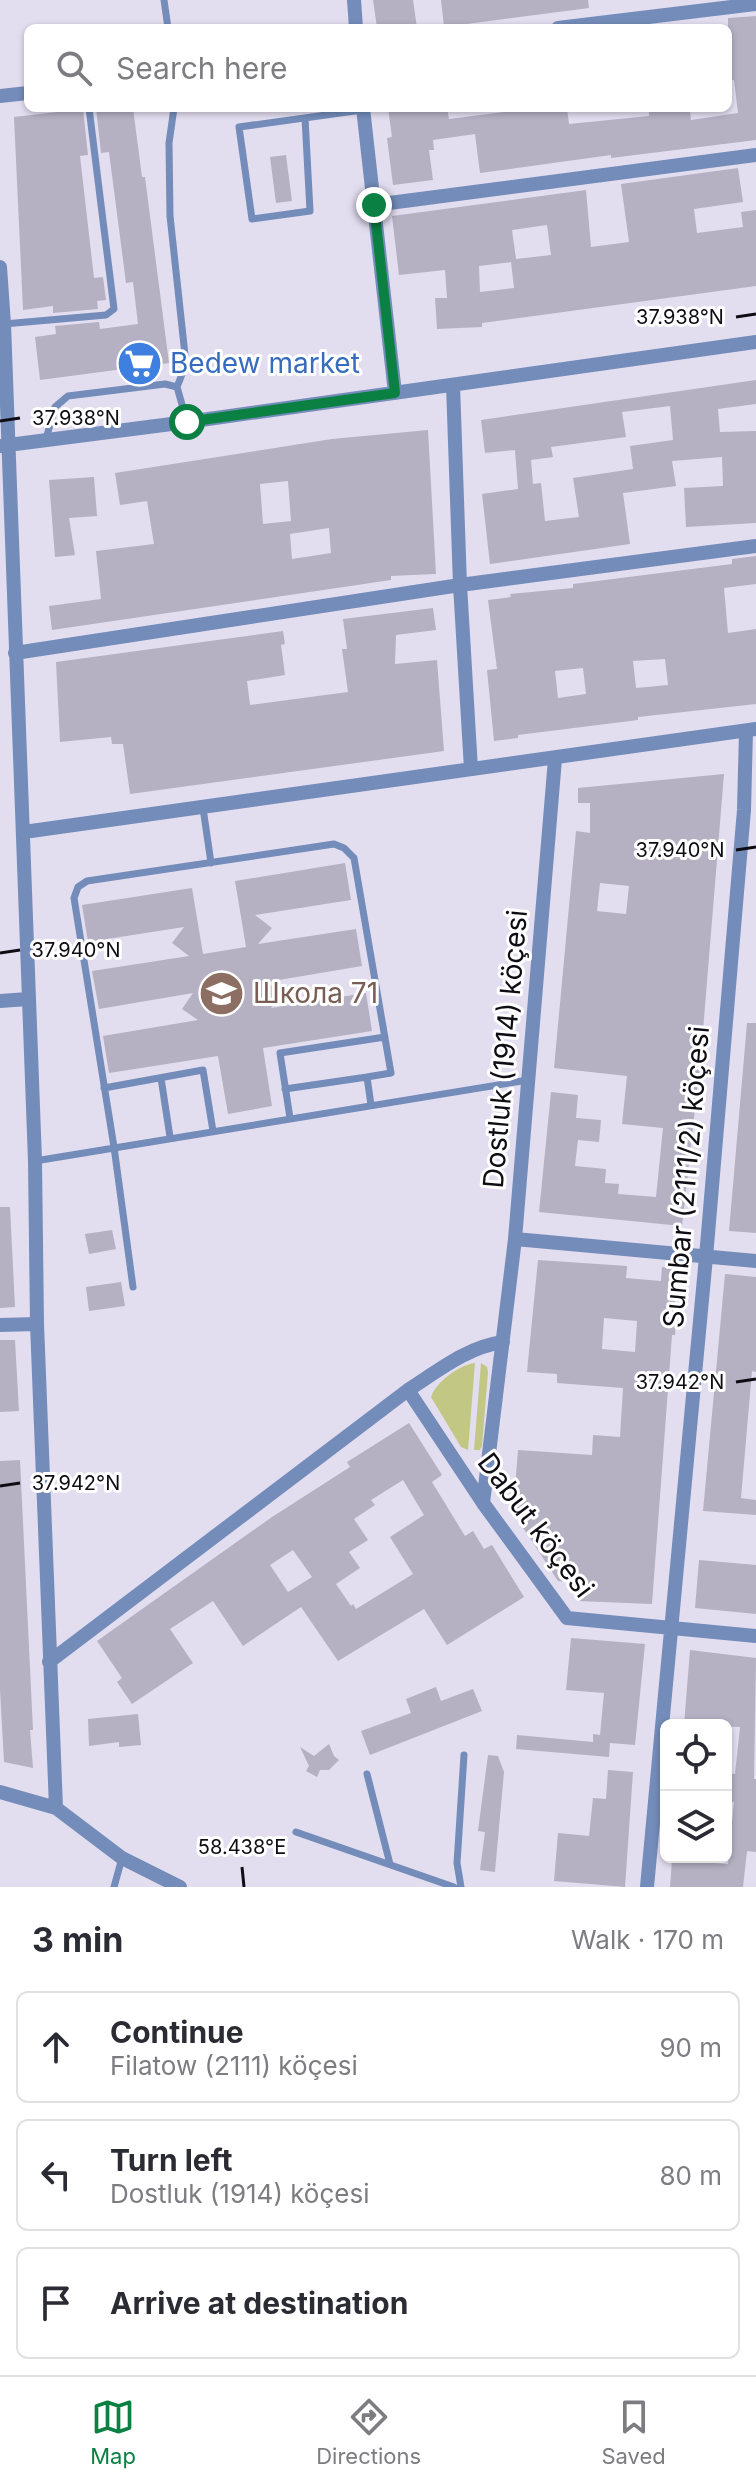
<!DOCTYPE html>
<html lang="en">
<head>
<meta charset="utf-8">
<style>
  body { margin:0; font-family:Inter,sans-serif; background:#f7f7f7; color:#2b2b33 }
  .controls { position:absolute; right:24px; bottom:24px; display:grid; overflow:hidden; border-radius:12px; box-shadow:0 2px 6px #0004 }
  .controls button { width:72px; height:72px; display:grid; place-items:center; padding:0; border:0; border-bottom:2px solid #e1e1e2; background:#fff; color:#2b2b33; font:40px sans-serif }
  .stop { position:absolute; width:24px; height:24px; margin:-18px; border:6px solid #0b8043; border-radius:50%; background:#fff }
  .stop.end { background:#0b8043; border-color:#fff; box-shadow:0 2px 8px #0008 }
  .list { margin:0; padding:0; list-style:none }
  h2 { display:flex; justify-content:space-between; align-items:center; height:104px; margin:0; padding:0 32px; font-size:34px }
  h2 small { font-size:26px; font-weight:400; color:#7c7c81 }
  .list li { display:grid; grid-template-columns:52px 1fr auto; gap:24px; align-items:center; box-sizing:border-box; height:112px; margin:0 16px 16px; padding:0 16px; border:2px solid #e1e1e2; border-radius:12px }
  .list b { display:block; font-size:30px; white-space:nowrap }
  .list p { margin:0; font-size:26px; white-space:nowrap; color:#7c7c81 }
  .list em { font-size:26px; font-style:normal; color:#7c7c81 }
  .icon { flex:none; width:44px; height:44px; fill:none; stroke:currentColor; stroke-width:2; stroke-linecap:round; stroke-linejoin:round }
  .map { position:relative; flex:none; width:756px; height:1887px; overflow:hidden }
  .search { position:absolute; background:#fff; box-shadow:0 2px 6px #0004; left:24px; right:24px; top:24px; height:88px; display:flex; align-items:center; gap:20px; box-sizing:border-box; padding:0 28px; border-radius:12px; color:#7c7c81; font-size:30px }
  .sheet { height:488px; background:#fff }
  nav { display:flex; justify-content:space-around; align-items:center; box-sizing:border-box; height:112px; border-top:2px solid #e1e1e2; background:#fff; font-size:22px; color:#7c7c81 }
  nav a { display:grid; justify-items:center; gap:4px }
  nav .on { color:#0b8043 }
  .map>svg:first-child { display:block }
</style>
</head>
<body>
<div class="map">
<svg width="756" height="1887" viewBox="0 0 756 1887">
  <rect width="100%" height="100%" fill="#e3ddf0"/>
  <path fill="#c2c883" d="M 475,1363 L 468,1450 L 461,1447 L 431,1397 C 436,1382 459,1365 475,1363 Z
    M 481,1363 L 487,1367 L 488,1372 L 482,1446 L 480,1450 L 474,1450 Z"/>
  <path fill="#b6b0c3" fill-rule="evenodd" d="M 373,0 L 413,0 L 417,28 L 377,28 Z
    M 441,0 L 588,0 L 589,8 L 444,27 Z
    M 756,16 L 756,140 L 611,158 L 611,155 L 480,173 L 475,134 L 433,140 L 434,150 L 429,150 L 433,180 L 393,185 L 387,138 L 392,137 L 388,108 L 447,108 L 449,119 L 504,112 L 503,108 L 567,108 L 569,124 L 649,116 L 649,111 L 666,108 L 678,108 L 679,112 L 690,111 L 691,120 L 738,113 L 734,80 L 728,81 L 728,18 Z
    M 96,108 L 133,108 L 142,177 L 145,177 L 169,363 L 40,380 L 35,337 L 56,334 L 55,326 L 99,322 L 100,329 L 138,324 L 133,282 L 126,283 L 109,152 L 101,153 Z
    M 83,109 L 88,155 L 80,156 L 94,278 L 103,277 L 106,300 L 97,301 L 98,309 L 53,313 L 53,306 L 23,310 L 14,117 Z
    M 286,155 L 292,201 L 276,203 L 270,157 Z
    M 738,168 L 743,202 L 694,209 L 697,233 L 743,227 L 741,212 L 756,210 L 756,286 L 482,323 L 482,327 L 437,329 L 435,298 L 447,298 L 445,270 L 399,275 L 392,216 L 586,190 L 591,247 L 629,242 L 621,184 ZM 547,225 L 551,255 L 516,259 L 512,230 ZM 511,262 L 514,288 L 480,292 L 479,266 Z
    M 756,380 L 756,404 L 718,409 L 720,432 L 756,431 L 756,523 L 686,527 L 684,488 L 723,486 L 722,457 L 672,461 L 676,486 L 623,493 L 630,544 L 490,564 L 482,494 L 518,489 L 515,450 L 485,453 L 481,420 ZM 670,406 L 673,440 L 630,446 L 633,469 L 573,478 L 579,517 L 545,521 L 541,483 L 533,484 L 531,460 L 553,457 L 551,447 L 626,437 L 622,412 Z
    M 428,430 L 436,574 L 391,576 L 391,580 L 52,630 L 49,606 L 101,599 L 96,551 L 154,544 L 147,501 L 120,505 L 115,473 L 332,439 ZM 288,481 L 291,521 L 263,524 L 260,484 ZM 329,528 L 331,553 L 292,559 L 290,534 Z
    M 94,477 L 97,516 L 69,518 L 75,555 L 55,557 L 49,480 Z
    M 756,556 L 756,584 L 724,588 L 728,633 L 756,629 L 756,704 L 638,717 L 638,720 L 518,735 L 518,738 L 494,741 L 487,670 L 497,669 L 488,600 L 511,597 L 510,594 L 573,588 L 573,584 L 732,564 L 732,559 ZM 665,659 L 668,685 L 636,688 L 633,661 ZM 583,668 L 586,694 L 558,698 L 555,671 Z
    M 433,608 L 436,630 L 396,635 L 395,664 L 437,660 L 444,751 L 130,794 L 123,744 L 112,744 L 111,737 L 60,742 L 56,662 L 283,631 L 285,644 L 281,645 L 285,675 L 247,681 L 250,705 L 348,692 L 342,649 L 347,649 L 343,619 Z
    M 724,774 L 702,1043 L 707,1043 L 705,1056 L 701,1055 L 682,1226 L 539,1212 L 551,1092 L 578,1095 L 576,1118 L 601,1120 L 599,1142 L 578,1140 L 575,1166 L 606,1169 L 605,1183 L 619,1184 L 618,1194 L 656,1197 L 663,1128 L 622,1124 L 627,1076 L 554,1068 L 576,831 L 590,833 L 590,803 L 578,803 L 578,788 ZM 600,883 L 629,886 L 626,914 L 597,911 Z
    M 345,863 L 351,900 L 255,915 L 272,928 L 258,944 L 356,929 L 362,966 L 267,982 L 282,994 L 271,1008 L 366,993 L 372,1031 L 263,1048 L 272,1106 L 228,1114 L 218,1056 L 109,1073 L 103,1036 L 198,1020 L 182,1009 L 193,993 L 99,1009 L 92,971 L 189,956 L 172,943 L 184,927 L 88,942 L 82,905 L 192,888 L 203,954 L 246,947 L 235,881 Z
    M 747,1023 L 756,1023 L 756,1233 L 729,1231 Z
    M 0,1207 L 10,1207 L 15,1307 L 0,1308 Z
    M 112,1230 L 116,1249 L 89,1254 L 85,1234 Z
    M 538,1260 L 627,1266 L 626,1278 L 661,1281 L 662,1267 L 677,1269 L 674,1316 L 677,1316 L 676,1324 L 675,1335 L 672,1335 L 652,1604 L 578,1601 L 580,1583 L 558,1581 L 520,1523 L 520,1512 L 513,1512 L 518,1450 L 592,1455 L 593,1435 L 620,1437 L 623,1388 L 557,1383 L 557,1374 L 527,1372 ZM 604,1318 L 637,1321 L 635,1352 L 602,1349 Z
    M 725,1274 L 756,1277 L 756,1372 L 752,1371 L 741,1498 L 756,1500 L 756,1515 L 703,1511 Z
    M 121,1282 L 125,1306 L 89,1311 L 86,1287 Z
    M 0,1340 L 15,1340 L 19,1411 L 0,1412 Z
    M 409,1423 L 442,1475 L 432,1482 L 465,1536 L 473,1531 L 484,1549 L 492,1545 L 524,1597 L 447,1645 L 424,1609 L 338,1661 L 301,1607 L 243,1646 L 213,1601 L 170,1629 L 193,1663 L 132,1704 L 117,1682 L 122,1678 L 97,1641 L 272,1517 L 350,1467 L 347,1462 ZM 403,1480 L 424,1515 L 390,1537 L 413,1574 L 356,1609 L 353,1604 L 351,1606 L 336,1584 L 360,1568 L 349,1552 L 368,1540 L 354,1519 L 375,1505 L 371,1500 ZM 293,1550 L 312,1577 L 288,1592 L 270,1565 Z
    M 20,1460 L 33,1730 L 30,1730 L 33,1768 L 4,1762 L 0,1690 L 0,1461 Z
    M 699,1560 L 756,1565 L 756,1614 L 695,1608 Z
    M 571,1638 L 645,1644 L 635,1745 L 610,1743 L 609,1757 L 516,1749 L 517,1735 L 593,1742 L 593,1734 L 600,1735 L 604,1693 L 566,1690 Z
    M 690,1650 L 756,1658 L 754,1779 L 756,1779 L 756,1852 L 747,1851 L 743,1887 L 670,1887 L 672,1860 L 728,1864 L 734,1802 L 726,1801 L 726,1773 L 735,1774 L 740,1727 L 684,1725 Z
    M 436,1687 L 441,1701 L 473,1689 L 482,1711 L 370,1755 L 361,1731 L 411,1713 L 406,1699 Z
    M 138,1714 L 141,1745 L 119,1747 L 119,1742 L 89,1746 L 88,1719 Z
    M 329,1744 L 334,1756 L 339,1760 L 329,1770 L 320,1770 L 317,1777 L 306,1771 L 309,1766 L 300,1747 L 314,1756 Z
    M 488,1755 L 498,1756 L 504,1772 L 495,1872 L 480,1870 L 485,1832 L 478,1831 Z
    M 608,1770 L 633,1772 L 625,1887 L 554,1881 L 558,1833 L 589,1836 L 593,1798 L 606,1799 Z"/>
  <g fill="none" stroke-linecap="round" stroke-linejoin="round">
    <path stroke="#738cb9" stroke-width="7" d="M 164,0 L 168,28
      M 174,108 L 169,143 L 170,216 L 186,364 L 177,387
      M 305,118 L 310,211 L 252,219 L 239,127 L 362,110
      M 4,324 L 106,315 L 114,309 L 89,108
      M 46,439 L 55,407 L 68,396 L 165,384 L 177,387 L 187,422
      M 203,808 L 211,863
      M 161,1078 L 170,1137
      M 104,1088 L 203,1070 L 213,1131
      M 285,1089 L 367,1077
      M 290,1118 L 280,1053 L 385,1037
      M 35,1161 L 528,1080
      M 133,1287 L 114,1147 L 74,898 L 78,887 L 87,881 L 334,844 L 344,848 L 354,858 L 391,1073 L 367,1077 L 371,1105
      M 367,1774 L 390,1864
      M 296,1832 L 454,1887
      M 114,1887 L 122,1858
      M 461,1887 L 457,1863 L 464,1755"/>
    <path stroke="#738cb9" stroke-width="14" d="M 354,0 L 356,28
      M 558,28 L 756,4
      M 0,96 L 28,93
      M 363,108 L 395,393
      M 374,205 L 756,155
      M 0,267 L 4,324 L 35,1161 L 37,1324 L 56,1808
      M 453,385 L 460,585 L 471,769
      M 0,446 L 187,422 L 756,342
      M 15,653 L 460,585 L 756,546
      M 24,832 L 756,729
      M 0,1001 L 28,999
      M 515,1239 L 756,1261
      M 0,1325 L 37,1324
      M 408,1390 L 483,1503 L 567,1618 L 756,1636
      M 483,1503 L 515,1239 L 555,759
      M 49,1662 L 408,1390 C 438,1371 467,1347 503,1342
      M 0,1792 L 56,1808 L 122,1858 L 180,1887
      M 647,1887 L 706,1257 L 744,810 L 746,731"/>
  </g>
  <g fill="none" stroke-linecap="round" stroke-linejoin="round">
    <path stroke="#0b8043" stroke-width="10" d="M 187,422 L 395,393 L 374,205"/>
  </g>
  <path fill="none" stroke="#0f0d14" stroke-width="3" d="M 736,317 L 756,314M 0,421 L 20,418M 736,850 L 756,847M 0,953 L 20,950M 736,1382 L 756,1379M 0,1486 L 20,1483M 242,1867 L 244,1887"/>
  <defs>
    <symbol id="supermarket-disc" viewBox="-11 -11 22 22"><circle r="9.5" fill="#3f7fe0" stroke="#fff"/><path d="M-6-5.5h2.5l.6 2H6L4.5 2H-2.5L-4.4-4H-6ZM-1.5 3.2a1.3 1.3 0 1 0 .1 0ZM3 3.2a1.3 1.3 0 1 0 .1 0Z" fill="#fff"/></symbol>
    <symbol id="school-disc" viewBox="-11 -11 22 22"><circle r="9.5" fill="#8d6e63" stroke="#fff"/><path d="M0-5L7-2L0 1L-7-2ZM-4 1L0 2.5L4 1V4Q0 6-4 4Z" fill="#fff"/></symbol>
  </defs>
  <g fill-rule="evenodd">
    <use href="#supermarket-disc" x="114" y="338" width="51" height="51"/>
    <use href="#school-disc" x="196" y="968" width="51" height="51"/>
  </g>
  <g text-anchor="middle" stroke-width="6" stroke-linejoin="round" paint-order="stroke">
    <g font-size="28" fill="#366cbe" stroke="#fff" text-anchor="start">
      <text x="170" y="373">Bedew market</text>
    </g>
    <g font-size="28" fill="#785e54" stroke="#fff" text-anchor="start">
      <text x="253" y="1003">Школа 71</text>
    </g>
    <g font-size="28" fill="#0f0d14" stroke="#fff">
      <text transform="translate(505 1049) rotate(-85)" y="10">Dostluk (1914) köçesi</text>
      <text transform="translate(686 1177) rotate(-85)" y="10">Sumbar (2111/2) köçesi</text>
      <text transform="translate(536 1525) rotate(53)" y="10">Dabut köçesi</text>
    </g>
  </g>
  <g font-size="20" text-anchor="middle" fill="#0f0d14" stroke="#fff" stroke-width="6" stroke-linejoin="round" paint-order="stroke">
    <text x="680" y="324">37.938°N</text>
    <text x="76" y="425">37.938°N</text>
    <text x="680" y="857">37.940°N</text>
    <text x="76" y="957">37.940°N</text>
    <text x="680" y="1389">37.942°N</text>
    <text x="76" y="1490">37.942°N</text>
    <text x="242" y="1854">58.438°E</text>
  </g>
</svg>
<div class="controls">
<button><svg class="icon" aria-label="locate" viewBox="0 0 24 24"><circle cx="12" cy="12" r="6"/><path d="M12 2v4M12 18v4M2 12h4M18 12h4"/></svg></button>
<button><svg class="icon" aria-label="layers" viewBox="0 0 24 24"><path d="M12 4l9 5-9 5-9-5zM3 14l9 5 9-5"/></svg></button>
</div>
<div class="stop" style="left:187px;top:422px"></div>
<div class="stop end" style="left:374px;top:205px"></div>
<div class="search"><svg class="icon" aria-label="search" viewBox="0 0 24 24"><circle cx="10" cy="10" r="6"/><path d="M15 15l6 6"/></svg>Search here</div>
</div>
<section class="sheet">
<h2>3 min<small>Walk · 170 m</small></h2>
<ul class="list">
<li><svg class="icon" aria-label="ahead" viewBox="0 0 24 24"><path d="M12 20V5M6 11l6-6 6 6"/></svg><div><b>Continue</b><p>Filatow (2111) köçesi</p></div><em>90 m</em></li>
<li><svg class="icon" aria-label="left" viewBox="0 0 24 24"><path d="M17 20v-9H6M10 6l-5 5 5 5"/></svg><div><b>Turn left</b><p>Dostluk (1914) köçesi</p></div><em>80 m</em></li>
<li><svg class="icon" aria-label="arrive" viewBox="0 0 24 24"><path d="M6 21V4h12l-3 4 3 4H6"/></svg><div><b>Arrive at destination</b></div></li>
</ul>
</section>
<nav>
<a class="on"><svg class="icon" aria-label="map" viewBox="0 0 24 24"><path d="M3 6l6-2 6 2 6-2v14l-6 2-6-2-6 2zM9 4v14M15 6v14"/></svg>Map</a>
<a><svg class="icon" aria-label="directions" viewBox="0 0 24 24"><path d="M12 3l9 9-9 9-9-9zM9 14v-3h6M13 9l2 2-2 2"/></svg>Directions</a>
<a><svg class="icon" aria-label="saved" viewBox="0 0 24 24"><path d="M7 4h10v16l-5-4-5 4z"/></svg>Saved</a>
</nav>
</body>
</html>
